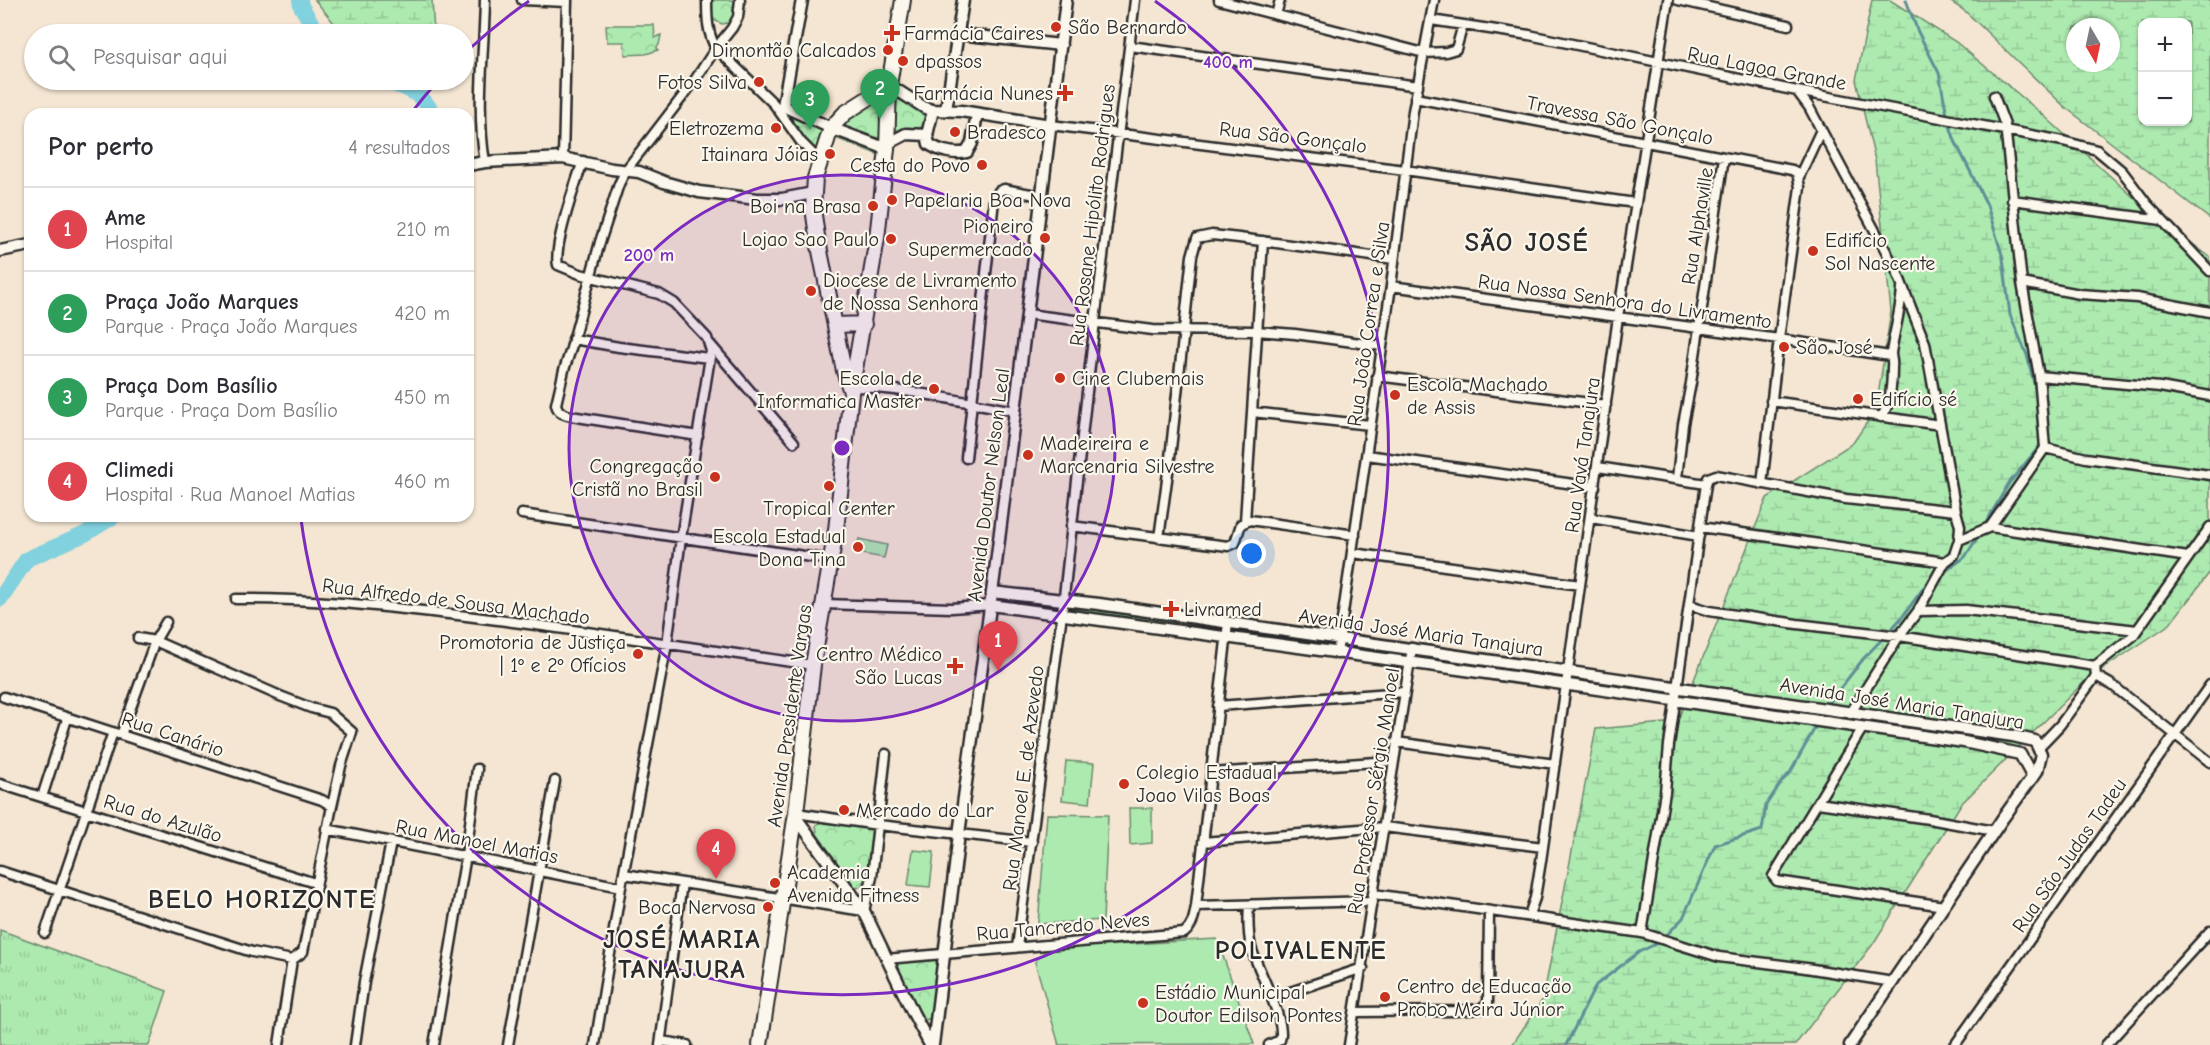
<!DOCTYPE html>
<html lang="pt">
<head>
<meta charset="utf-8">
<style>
  body { margin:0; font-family:"Comic Neue",sans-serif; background:#f7f7f7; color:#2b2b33 }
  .controls { position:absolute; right:18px; top:18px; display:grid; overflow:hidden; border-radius:12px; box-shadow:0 2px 4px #0004 }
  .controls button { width:54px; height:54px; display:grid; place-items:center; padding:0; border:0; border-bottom:2px solid #e1e1e2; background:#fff; color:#2b2b33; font:30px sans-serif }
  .compass { position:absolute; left:2066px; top:18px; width:54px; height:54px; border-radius:50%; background:#fff; box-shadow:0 2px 4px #0004; rotate:171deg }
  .you { position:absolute; left:1252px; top:554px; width:21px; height:21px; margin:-15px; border:4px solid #fff; border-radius:50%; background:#1a73e8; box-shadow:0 0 0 9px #1a73e833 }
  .badge { display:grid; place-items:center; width:39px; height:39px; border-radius:50%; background:#0b8043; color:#fff; font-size:20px; font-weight:700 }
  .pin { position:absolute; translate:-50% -50px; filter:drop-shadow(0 2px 3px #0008) }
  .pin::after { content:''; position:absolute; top:32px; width:21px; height:18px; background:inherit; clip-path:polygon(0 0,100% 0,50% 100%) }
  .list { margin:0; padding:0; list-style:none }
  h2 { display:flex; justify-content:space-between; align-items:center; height:78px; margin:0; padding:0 24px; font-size:26px }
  h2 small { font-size:20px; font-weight:400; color:#7c7c81 }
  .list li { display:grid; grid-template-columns:39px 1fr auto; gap:18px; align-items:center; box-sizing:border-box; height:84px; padding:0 24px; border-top:2px solid #e1e1e2 }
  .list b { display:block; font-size:22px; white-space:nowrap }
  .list p { margin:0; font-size:20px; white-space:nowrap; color:#7c7c81 }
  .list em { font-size:20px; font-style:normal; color:#7c7c81 }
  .icon { flex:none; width:33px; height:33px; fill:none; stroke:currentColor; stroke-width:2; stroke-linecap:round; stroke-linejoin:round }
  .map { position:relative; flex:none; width:2210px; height:1045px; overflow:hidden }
  .search { position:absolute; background:#fff; box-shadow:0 2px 4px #0004; left:24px; top:24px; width:450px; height:66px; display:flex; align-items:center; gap:15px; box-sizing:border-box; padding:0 21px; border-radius:33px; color:#7c7c81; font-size:22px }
  .panel { position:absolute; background:#fff; box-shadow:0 2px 4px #0004; left:24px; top:108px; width:450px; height:414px; border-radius:18px }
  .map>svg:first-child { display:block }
</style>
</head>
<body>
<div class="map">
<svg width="2210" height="1045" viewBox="0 0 2210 1045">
  <defs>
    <pattern id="grass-tufts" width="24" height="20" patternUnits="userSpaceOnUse" patternTransform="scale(1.5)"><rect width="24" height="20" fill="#adeab0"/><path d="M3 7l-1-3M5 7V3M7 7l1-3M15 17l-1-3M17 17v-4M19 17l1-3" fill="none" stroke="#95c998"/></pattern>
    <pattern id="wetland-marsh" width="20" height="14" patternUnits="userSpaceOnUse" patternTransform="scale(1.5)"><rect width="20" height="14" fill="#adeab0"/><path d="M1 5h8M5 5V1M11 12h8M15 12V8" fill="none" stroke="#95c998"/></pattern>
    <pattern id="park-crowns" width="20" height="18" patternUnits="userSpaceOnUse" patternTransform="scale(1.5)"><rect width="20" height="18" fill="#adeab0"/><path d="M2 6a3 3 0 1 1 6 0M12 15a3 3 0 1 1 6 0" fill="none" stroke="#95c998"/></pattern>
  </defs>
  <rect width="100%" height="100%" fill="#f4e6d2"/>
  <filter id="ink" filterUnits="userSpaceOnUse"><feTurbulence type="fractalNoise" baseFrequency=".0167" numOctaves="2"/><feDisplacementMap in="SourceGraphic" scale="12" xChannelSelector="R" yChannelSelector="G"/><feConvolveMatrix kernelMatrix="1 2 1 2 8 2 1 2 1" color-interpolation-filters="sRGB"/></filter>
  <g filter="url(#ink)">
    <path fill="url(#grass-tufts)" stroke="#6c8a6e" stroke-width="1.5" d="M 0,930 L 167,991 L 149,1045 L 0,1045 Z"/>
    <path fill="url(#wetland-marsh)" stroke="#6c8a6e" stroke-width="1.5" fill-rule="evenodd" d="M 315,0 L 432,0 L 434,34 L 343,34 Z
      M 1872,0 L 1890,0 L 1956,42 L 2041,113 L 2142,205 L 2210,257 L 2210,572 L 2170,624 L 2086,680 L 1961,804 L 1873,944 L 1795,1045 L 1512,1045 L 1543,999 L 1596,729 L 1677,722 L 1767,498 L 1853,443 L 1876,409 L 1891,311 L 1875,160 L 1856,80 Z
      M 1948,0 L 2210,0 L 2210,219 L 2065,107 L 1965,11 ZM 2142,22 L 2188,22 L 2188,122 L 2142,122 ZM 2075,27 L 2111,27 L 2111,63 L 2075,63 Z"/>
    <path fill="url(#park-crowns)" stroke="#6c8a6e" stroke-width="1.5" d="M 711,0 L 740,0 L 732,22 L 722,24 L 712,19 Z
      M 606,25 L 654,25 L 655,38 L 661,35 L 659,45 L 657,47 L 658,50 L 646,54 L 625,55 L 624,42 L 607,42 Z
      M 883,88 L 931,111 L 921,130 C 896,128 893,136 882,156 L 833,137 L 837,114 Z
      M 787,106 L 821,126 L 827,133 L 817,152 L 782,114 Z
      M 1068,606 L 1176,621 L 1174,625 L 1067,612 Z
      M 1244,631 L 1329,642 L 1327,649 L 1243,637 Z
      M 821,822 L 873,829 L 874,833 C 872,848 873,889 854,888 L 817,834 L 816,825 Z
      M 932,957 L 938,963 L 938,984 L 930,1018 L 924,1021 L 896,966 L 897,962 Z"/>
    <path fill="#adeab0" stroke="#6c8a6e" stroke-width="1.5" d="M 859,539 L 887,545 L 884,558 L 856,553 Z
      M 1066,761 L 1094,763 L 1090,803 L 1062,800 Z
      M 1129,808 L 1152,808 L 1152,843 L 1130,845 Z
      M 1047,814 L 1108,815 L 1103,920 L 1038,924 Z
      M 913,850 L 934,852 L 930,887 L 908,885 Z
      M 1217,939 L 1254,1044 L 1059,1045 L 1035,962 L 1047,949 Z"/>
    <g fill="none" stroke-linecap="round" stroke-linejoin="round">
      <path stroke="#5f8f96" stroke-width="3" d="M 1906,0 L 1918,32 L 1939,73 L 1948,120 L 1955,141 L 1987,205 L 2003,258 L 2010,315 L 2027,355 L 2037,396
        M 1984,526 L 2009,483 L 2039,447 L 2041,440
        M 1943,573 L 1965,557 L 1979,535
        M 1889,632 L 1903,616 L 1925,586 L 1930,582
        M 1827,705 L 1864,658 L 1884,637
        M 1566,1045 L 1596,985 L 1639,952 L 1660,942 L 1683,918 L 1715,845 L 1762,830 L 1766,805 L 1782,781 L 1790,773 L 1817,724"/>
      <path stroke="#82d1de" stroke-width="16" d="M 300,0 L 301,6 L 318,34
        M 376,80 C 400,85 421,90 433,114
        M 0,599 L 27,559 L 85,534 L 114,516"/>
      <defs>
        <path id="minor" d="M 522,0 L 567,2
          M 707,0 C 707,17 707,33 716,48 L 774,104 L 801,142 L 819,160
          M 1219,0 L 1424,53 L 1446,52 L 1456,49 L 1463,25
          M 1678,0 L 1788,25
          M 1276,15 L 1280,0
          M 1431,20 L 1529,35 L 1797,91 L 2063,141 L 2097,150 L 2122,171 L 2147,204 L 2210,271
          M 1130,46 L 1418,86
          M 1797,91 L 1809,107 L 1897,272 L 1925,343 L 1956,511 L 1960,526 L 1959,540 L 1954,555 L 1945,562 L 1918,611 L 1899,636 L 1850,714
          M 1415,98 L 1792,170 L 1797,173 L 1800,187 L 1779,339 L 1762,484
          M 1051,125 L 1405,170 L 1635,203
          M 563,158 L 567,0
          M 583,161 C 576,182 553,246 558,265 L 580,274 L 659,294 L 674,303 L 707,338 L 711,351 L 681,538 L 667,644 L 621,887 L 595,1045
          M 485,162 C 476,109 484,54 485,0
          M 1799,177 L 1821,130
          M 2012,200 L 2162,220
          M 2022,283 L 2080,294 L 2137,298 L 2210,312
          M 1391,286 L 1779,339 L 1890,356
          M 1027,314 L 1153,330 L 1256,331 L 1295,334 L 1382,346
          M 573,339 L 619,347 L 709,358
          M 710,344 L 794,442
          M 1377,376 L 1606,405
          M 2039,376 L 2160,387 L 2210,396
          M 850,387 C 905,387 961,402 1016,411
          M 1771,401 L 1940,425
          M 1252,412 L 1370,425
          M 1881,417 C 1891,406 1892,381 1892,367 C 1893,362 1891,358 1891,353 C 1894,332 1901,310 1902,288
          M 698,436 L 577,417 C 568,415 558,415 556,404 L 564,370 L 570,352 L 600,242 L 619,184 L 626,170 L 693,83 L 716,48 L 732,28 L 738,17 L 740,0
          M 2045,448 L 2086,458 L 2210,475
          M 1367,455 L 1595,487
          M 966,458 L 994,200 L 999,191 L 1004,189 L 1041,196
          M 1598,467 L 1706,484
          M 1677,478 L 1683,424 L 1691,383 L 1724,157
          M 522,514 L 831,560
          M 1591,518 L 1699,536
          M 1245,521 L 1263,241
          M 1071,526 L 1228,546 L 1235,543 L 1241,524 L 1250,520 L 1355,535
          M 1700,527 L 1945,562
          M 1990,527 L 2188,557
          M 1159,538 L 1170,458 L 1192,256 L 1197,238 L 1212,235 L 1239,238 L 1394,259
          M 1959,540 L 1990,527 L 2045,448 L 2039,376 L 2022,283 L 2005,125 L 1994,96
          M 1353,553 L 1580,585
          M 236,599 C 308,598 378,606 449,614 C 571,628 692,648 813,665
          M 824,604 L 952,608 L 991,605
          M 1690,605 L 1709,611 L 1797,624 L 1899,636 L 2095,666
          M 1918,611 L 1966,610 L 2137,630
          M 1337,654 L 1391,286 L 1413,111 L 1434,0
          M 2096,676 L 2112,685 L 2210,762
          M 4,697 L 322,800 L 332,806
          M 1218,706 L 1404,692
          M 1862,729 L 1773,876 L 1777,881 L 1944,906
          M 121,735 L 155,641 L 166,622
          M 1396,742 L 1555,764
          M 2039,747 L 2060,725 L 2096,676 L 2095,666 L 2133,636 L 2210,527
          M 1211,773 L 1392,761
          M 0,784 L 315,883
          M 42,797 L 67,719
          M 1818,803 L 1929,819 L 1994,831
          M 796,813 L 878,825 L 1032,842
          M 326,829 L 621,887
          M 1203,842 L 1384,827 L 1543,847
          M 0,871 L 252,952 L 292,960 L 303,952 L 332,806 L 341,766 L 352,732 L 330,713 L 311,708 L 280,696 L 155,641 L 138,638
          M 624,874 L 864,911 L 872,877 L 886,754
          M 1374,894 L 1642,933 L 1719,957 L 1806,968 L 1893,982
          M 1249,905 C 1248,919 1248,933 1251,947 C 1257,969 1287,1021 1280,1040 L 1269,1045
          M 1196,906 L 1373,901
          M 1529,915 L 1535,898 L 1541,861 L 1618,317 L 1668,0
          M 45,933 L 113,732
          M 1642,933 L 1665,792 L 1669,745 L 1706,484 L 1708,478 L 1716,475 L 1846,499 L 1956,511
          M 1017,947 L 1062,614 L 1095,321 L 1135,0
          M 886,959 L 1184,933 C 1193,926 1194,917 1196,906 L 1228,623
          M 1272,998 L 1363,968
          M 1356,1012 L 1457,1011 L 1480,1009 L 1488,1003 L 1489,911
          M 661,1041 L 687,1045
          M 279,1045 L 292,960
          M 355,1045 L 364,982 L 391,842
          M 434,1045 L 466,855 L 477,769
          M 508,1045 L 555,781
          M 660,1045 L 682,883
          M 1349,1045 L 1412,648
          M 1955,1045 L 2210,685
          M 2106,1045 L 2210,931"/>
        <path id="tertiary" d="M 802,0 L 783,106 L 831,128 L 887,149
          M 958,34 L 1061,45
          M 889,85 L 925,108 L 933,110
          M 946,110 L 963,0
          M 977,114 L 972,143 L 967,152 C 955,155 939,151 929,144 L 927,135 L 933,110 L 961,111 L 1051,125
          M 887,144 L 906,134 L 927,135
          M 468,165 L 485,162 L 563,158 L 612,169 L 639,172 L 664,182 L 699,192 L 757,199 L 782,199 L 813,193
          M 0,251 L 30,245
          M 992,592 L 1099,604 L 2013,736 L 2035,741 L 2041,754 L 2037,771 L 2003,818 L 1850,1045
          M 991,605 L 1458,669 L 1964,742 L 2020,754 L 2032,776
          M 795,816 L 864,911 L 913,1013 L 930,1045
          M 933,1045 L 959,834 L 997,556 L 1066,0"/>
        <path id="primary" d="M 836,325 L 864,324
          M 851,392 L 844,371 L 817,236 L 813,208 L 815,178 L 831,128 L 845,113 L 889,85
          M 760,1045 L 796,813 L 813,665 L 836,530 L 851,393 L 877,238 L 887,149 L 889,85 L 903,0"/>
      </defs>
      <use href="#minor" stroke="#2b2b2b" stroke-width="13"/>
      <use href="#tertiary" stroke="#2b2b2b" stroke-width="15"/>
      <use href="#primary" stroke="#2b2b2b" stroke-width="18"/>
      <use href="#minor" stroke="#fbf7ec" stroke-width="8"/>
      <use href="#tertiary" stroke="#fbf7ec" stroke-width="10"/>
      <use href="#primary" stroke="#fbf7ec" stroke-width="14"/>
    </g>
  </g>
  <circle cx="842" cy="448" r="273" fill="#7b2cbf" fill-opacity=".12"/>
  <g fill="none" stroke="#7b2cbf" stroke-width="3">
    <circle cx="842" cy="448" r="273"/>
    <path d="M412 112A546 546 0 0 1 436 83M466 52A546 546 0 0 1 529 1M1155 1A546 546 0 1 1 301 519"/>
  </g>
  <g fill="#c8321e" stroke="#fbf7ec" stroke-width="2">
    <circle cx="1056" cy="27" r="6"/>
    <path d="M889 24h6v6h6v6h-6v6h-6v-6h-6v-6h6z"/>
    <circle cx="888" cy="50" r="6"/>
    <circle cx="903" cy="61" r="6"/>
    <circle cx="759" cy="82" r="6"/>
    <path d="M1062 84h6v6h6v6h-6v6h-6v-6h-6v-6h6z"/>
    <circle cx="776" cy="128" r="6"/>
    <circle cx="955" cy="132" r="6"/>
    <circle cx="830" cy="154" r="6"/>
    <circle cx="982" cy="165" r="6"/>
    <circle cx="892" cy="200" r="6"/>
    <circle cx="873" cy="206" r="6"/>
    <circle cx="1045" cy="238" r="6"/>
    <circle cx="891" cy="239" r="6"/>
    <circle cx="1813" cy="251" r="6"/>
    <circle cx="811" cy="291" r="6"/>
    <circle cx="1784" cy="347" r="6"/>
    <circle cx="1060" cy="378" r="6"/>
    <circle cx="934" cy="389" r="6"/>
    <circle cx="1395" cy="395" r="6"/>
    <circle cx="1858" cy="399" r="6"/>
    <circle cx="1028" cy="455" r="6"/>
    <circle cx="715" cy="477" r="6"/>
    <circle cx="829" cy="486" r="6"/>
    <circle cx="858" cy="547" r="6"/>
    <path d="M1168 600h6v6h6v6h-6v6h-6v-6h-6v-6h6z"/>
    <circle cx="638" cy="654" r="6"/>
    <path d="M952 657h6v6h6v6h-6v6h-6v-6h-6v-6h6z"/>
    <circle cx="1124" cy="784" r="6"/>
    <circle cx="844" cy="810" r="6"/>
    <circle cx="775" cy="883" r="6"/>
    <circle cx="768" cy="907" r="6"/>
    <circle cx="1385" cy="997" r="6"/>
    <circle cx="1143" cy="1003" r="6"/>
  </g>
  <g text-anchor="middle" stroke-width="4.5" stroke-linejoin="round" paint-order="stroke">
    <g font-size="20" fill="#2b2b2b" stroke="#fbf7ec" text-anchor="start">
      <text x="1068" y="34">São Bernardo</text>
      <text x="904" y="40">Farmácia Caires</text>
      <text x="876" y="57" text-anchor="end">Dimontão Calcados</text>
      <text x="915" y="68">dpassos</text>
      <text x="747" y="89" text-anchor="end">Fotos Silva</text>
      <text x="1053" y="100" text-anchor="end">Farmácia Nunes</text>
      <text x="764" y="135" text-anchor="end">Eletrozema</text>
      <text x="967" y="139">Bradesco</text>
      <text x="818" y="161" text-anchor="end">Itainara Jóias</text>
      <text x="970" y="172" text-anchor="end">Cesta do Povo</text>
      <text x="904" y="207">Papelaria Boa Nova</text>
      <text x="861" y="213" text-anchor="end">Boi na Brasa</text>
      <text x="1033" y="233" text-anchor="end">Pioneiro<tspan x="1033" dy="23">Supermercado</tspan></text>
      <text x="879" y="246" text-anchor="end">Lojao Sao Paulo</text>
      <text x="1825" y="247">Edifício<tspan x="1825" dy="23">Sol Nascente</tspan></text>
      <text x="823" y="287">Diocese de Livramento<tspan x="823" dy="23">de Nossa Senhora</tspan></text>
      <text x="1796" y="354">São José</text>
      <text x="922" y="385" text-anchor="end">Escola de<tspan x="922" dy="23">Informatica Master</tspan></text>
      <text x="1072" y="385">Cine Clubemais</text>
      <text x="1407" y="391">Escola Machado<tspan x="1407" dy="23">de Assis</tspan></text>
      <text x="1870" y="406">Edifício sé</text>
      <text x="1040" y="450">Madeireira e<tspan x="1040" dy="23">Marcenaria Silvestre</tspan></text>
      <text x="703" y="473" text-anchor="end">Congregação<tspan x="703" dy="23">Cristã no Brasil</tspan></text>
      <text x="829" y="515" text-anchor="middle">Tropical Center</text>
      <text x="846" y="543" text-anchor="end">Escola Estadual<tspan x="846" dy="23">Dona Tina</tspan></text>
      <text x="1184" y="616">Livramed</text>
      <text x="626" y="649" text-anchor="end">Promotoria de Justiça<tspan x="626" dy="23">| 1º e 2º Ofícios</tspan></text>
      <text x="942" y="661" text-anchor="end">Centro Médico<tspan x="942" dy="23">São Lucas</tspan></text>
      <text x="1136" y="779">Colegio Estadual<tspan x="1136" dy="23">Joao Vilas Boas</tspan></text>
      <text x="856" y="817">Mercado do Lar</text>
      <text x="787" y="879">Academia<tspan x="787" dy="23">Avenida Fitness</tspan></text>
      <text x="756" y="914" text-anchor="end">Boca Nervosa</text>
      <text x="1397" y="993">Centro de Educação<tspan x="1397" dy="23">Probo Meira Júnior</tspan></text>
      <text x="1155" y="999">Estádio Municipal<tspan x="1155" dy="23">Doutor Edilson Pontes</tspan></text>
    </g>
    <g font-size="20" fill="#2b2b2b" stroke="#fbf7ec">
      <text transform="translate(1767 68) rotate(11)" y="7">Rua Lagoa Grande</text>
      <text transform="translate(1620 120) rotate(11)" y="7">Travessa São Gonçalo</text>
      <text transform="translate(1293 137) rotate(7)" y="7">Rua São Gonçalo</text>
      <text transform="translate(1092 215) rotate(-83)" y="7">Rua Rosane Hipólito Rodrigues</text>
      <text transform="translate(1697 226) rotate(-81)" y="7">Rua Alphaville</text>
      <text transform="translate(1625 301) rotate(8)" y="7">Rua Nossa Senhora do Livramento</text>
      <text transform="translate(1368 324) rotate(-82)" y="7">Rua João Correa e Silva</text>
      <text transform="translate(1582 455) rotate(-82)" y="7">Rua Vavá Tanajura</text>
      <text transform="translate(988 485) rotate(-83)" y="7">Avenida Doutor Nelson Leal</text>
      <text transform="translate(456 601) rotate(7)" y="7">Rua Alfredo de Sousa Machado</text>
      <text transform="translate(1421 632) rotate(8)" y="7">Avenida José Maria Tanajura</text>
      <text transform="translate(1902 703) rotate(9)" y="7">Avenida José Maria Tanajura</text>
      <text transform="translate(789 716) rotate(-82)" y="7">Avenida Presidente Vargas</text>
      <text transform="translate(173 734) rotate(18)" y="7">Rua Canário</text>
      <text transform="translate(1023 778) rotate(-83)" y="7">Rua Manoel E. de Azevedo</text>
      <text transform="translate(1373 791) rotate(-81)" y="7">Rua Professor Sérgio Manoel</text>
      <text transform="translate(163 818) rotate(17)" y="7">Rua do Azulão</text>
      <text transform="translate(477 841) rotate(11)" y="7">Rua Manoel Matias</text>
      <text transform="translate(2069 855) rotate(-55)" y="7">Rua São Judas Tadeu</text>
      <text transform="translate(1063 926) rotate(-5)" y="7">Rua Tancredo Neves</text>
    </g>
    <g font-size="26" font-weight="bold" letter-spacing="1.5" fill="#2b2b2b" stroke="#fbf7ec">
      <text x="1527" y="251">SÃO JOSÉ</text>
      <text x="262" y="908">BELO HORIZONTE</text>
      <text x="682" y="948">JOSÉ MARIA<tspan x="682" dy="30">TANAJURA</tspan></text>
      <text x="1301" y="959">POLIVALENTE</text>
    </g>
  </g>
  <circle cx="842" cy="448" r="9" fill="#7b2cbf" stroke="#fbf7ec" stroke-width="3"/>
  <g font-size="18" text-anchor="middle" font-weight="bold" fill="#7b2cbf" stroke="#fbf7ec" stroke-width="4.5" stroke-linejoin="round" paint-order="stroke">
    <text x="1228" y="68">400 m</text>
    <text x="649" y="261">200 m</text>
  </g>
</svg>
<div class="controls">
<button>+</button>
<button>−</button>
</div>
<svg class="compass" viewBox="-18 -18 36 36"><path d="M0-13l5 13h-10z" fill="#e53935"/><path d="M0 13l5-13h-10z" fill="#7c7c81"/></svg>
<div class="you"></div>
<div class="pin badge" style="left:998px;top:671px;background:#e0444e">1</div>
<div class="pin badge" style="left:880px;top:119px;background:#2e9e5b">2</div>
<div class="pin badge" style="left:810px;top:130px;background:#2e9e5b">3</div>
<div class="pin badge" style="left:716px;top:879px;background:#e0444e">4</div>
<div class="search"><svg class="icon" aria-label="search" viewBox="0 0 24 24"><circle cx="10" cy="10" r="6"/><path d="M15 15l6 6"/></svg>Pesquisar aqui</div>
<section class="panel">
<h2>Por perto<small>4 resultados</small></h2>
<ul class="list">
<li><span class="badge" style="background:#e0444e">1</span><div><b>Ame</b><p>Hospital</p></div><em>210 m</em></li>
<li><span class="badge" style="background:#2e9e5b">2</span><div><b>Praça João Marques</b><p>Parque · Praça João Marques</p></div><em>420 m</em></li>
<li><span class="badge" style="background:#2e9e5b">3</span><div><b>Praça Dom Basílio</b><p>Parque · Praça Dom Basílio</p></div><em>450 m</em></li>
<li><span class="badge" style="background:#e0444e">4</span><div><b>Climedi</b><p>Hospital · Rua Manoel Matias</p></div><em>460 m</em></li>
</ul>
</section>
</div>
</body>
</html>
